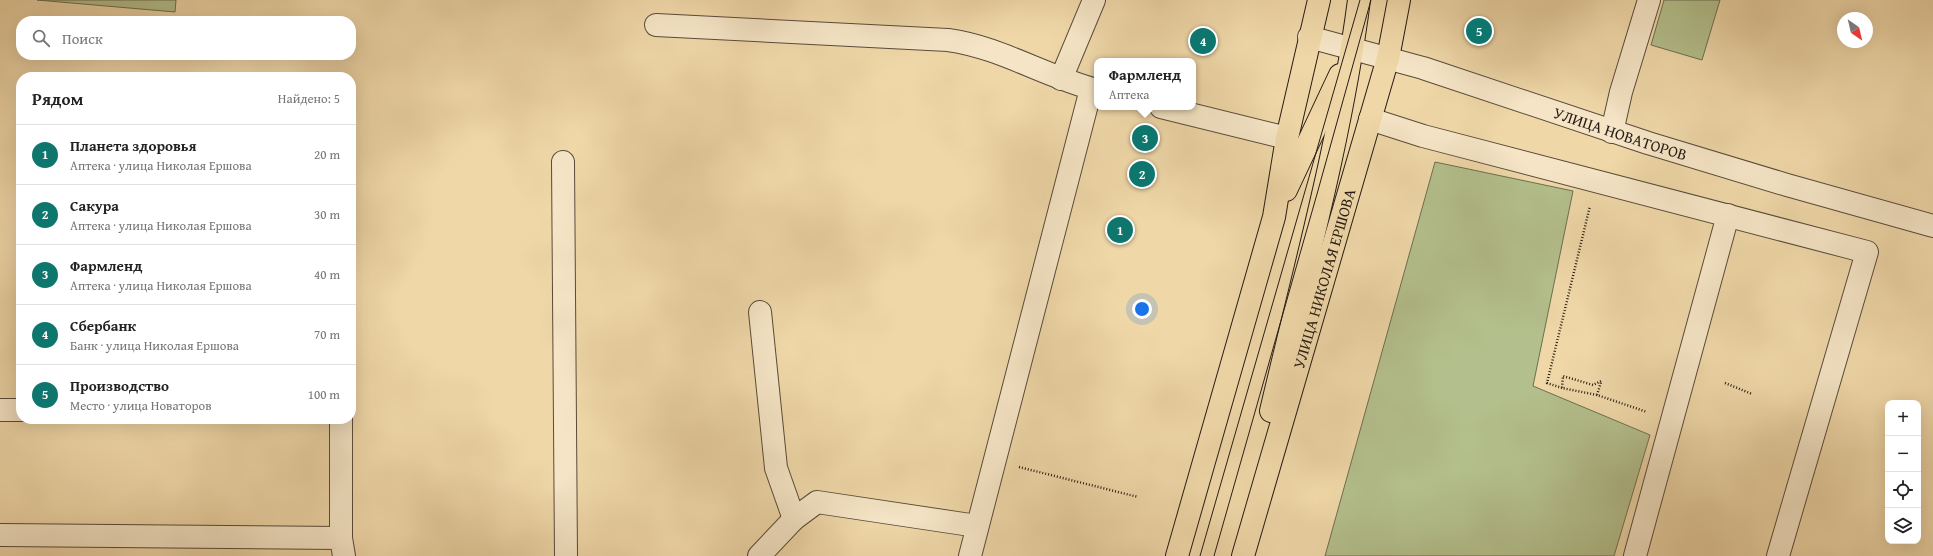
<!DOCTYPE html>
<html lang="ru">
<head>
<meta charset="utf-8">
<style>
  body { margin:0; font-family:"Gentium Book Plus",serif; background:#f2f2f2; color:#222 }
  .controls { position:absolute; right:12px; bottom:12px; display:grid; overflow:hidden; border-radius:8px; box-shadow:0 4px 16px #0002 }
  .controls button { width:36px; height:36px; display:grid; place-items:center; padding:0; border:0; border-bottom:1px solid #e0e0e0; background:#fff; color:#222; font:20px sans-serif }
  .compass { position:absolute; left:1837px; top:12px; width:36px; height:36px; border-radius:50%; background:#fff; box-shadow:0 4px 16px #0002; rotate:146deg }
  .you { position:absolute; left:1142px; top:309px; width:14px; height:14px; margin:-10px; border:3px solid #fff; border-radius:50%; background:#1a73e8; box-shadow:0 0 0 6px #1a73e833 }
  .badge { display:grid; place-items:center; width:26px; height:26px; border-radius:50%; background:#0f766e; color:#fff; font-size:13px; font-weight:700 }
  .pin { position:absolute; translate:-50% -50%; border:2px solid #fff; box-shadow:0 1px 4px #0006 }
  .popup { position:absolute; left:1094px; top:58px; width:102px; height:52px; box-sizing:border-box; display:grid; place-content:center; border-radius:8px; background:#fff; filter:drop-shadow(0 1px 3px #0005); font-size:13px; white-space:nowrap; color:#767676 }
  .popup b { font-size:15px; color:#222 }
  .popup::after { content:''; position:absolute; left:50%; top:100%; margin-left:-8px; border:8px solid transparent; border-top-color:#fff }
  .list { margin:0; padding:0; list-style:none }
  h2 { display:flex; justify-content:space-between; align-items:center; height:52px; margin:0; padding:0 16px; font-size:17px }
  h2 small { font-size:13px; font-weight:400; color:#767676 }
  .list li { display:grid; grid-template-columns:26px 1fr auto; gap:12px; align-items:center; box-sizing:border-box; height:60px; padding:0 16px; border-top:1px solid #e0e0e0 }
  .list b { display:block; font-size:15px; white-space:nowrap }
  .list p { margin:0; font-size:13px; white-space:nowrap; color:#767676 }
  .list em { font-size:13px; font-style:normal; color:#767676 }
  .icon { flex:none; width:22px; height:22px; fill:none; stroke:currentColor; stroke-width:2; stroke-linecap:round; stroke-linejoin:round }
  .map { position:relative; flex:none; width:1933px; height:556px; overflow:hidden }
  .search { position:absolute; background:#fff; box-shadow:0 4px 16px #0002; left:16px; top:16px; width:340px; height:44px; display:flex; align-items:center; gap:10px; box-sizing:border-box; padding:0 14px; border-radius:16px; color:#767676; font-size:15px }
  .panel { position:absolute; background:#fff; box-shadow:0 4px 16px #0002; left:16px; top:72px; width:340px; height:352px; border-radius:16px }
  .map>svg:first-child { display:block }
</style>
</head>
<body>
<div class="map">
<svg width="1933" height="556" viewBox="0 0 1933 556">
  <rect width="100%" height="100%" fill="#efd7a8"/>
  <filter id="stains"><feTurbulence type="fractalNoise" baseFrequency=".005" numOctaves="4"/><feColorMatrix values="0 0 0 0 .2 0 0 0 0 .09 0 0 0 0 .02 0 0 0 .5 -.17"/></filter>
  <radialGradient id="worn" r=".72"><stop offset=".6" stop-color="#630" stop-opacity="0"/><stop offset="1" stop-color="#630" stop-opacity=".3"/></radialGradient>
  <path fill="#b3bf8c" stroke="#6d6e50" d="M 37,0 L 176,0 L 175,12 Z
    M 1664,0 L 1720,0 L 1702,60 L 1651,45 Z
    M 1435,162 L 1573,191 L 1533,386 L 1650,435 L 1614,556 L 1325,556 Z"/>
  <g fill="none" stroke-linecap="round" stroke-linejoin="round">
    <defs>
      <g id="minor">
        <path d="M 656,25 L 948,40 C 1000,47 1046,77 1097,90"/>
        <path id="s1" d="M 1309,37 L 1423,68 L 1648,143 L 1787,185 L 1933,226"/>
        <path d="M 1061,79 L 1094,0"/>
        <path d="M 1161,107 L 1287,138"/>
        <path d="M 1370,119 L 1423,136 L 1867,252 L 1778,556"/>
        <path d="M 1612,132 L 1621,92 L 1649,0"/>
        <path d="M 563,162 L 566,556"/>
        <path d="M 760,312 L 776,468 L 794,519"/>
        <path d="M 0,410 L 21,410"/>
        <path d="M 341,419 L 341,538"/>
        <path d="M 0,535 L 341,538 L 344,556"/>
        <path d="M 759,556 L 794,519 L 817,502 L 977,526"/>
        <path d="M 970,556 L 1091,89"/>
        <path d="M 1635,556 L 1728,215"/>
      </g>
      <g id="major">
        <path d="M 1286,190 L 1340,75"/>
        <path d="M 1271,411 C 1303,275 1341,139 1359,0"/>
        <path d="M 1177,556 L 1274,217 L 1287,138 L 1319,0"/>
        <path id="s2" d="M 1243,556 L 1388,58 L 1399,0"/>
      </g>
    </defs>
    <use href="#minor" stroke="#594b3a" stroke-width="24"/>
    <use href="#major" stroke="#271c15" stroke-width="24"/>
    <path stroke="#271c15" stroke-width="2.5" stroke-dasharray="1 2" stroke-linecap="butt" d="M 1601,381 L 1593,385 L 1563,376 L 1562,388 L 1597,395 L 1647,412
      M 1725,383 L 1752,394
      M 1562,388 L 1547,383 L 1590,206
      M 1597,395 L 1601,382
      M 1019,467 L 1138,497"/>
    <use href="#minor" stroke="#f5e5c6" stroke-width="22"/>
    <use href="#major" stroke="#efd7a8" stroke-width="22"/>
    <path stroke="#271c15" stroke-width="1" d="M 1200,556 L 1360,0
      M 1214,556 L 1317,194 L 1371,0"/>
  </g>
  <g text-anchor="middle" stroke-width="3" stroke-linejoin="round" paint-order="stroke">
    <g font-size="16" fill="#271c15" stroke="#f5e5c6">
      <text dy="6" stroke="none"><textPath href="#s1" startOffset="326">УЛИЦА НОВАТОРОВ</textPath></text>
      <text dy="6" stroke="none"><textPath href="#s2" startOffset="289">УЛИЦА НИКОЛАЯ ЕРШОВА</textPath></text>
    </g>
  </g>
  <rect width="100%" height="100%" filter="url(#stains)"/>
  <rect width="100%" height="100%" fill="url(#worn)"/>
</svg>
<div class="controls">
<button>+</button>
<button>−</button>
<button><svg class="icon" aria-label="locate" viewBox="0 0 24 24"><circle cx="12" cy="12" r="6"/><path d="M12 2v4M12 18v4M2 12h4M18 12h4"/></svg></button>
<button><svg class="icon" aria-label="layers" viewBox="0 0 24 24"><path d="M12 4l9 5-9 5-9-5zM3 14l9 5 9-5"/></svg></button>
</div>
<svg class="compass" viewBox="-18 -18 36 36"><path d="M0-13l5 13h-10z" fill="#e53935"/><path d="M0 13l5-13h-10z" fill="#767676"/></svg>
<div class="you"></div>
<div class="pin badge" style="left:1120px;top:230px">1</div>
<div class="pin badge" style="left:1142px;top:174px">2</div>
<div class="pin badge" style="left:1145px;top:138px">3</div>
<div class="popup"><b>Фармленд</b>Аптека</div>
<div class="pin badge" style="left:1203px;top:41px">4</div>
<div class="pin badge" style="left:1479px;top:31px">5</div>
<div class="search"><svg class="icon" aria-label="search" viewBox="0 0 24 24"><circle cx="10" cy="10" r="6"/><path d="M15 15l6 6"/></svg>Поиск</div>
<section class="panel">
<h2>Рядом<small>Найдено: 5</small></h2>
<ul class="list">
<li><span class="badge">1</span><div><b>Планета здоровья</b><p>Аптека · улица Николая Ершова</p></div><em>20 m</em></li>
<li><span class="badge">2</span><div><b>Сакура</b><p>Аптека · улица Николая Ершова</p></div><em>30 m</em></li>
<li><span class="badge">3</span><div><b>Фармленд</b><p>Аптека · улица Николая Ершова</p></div><em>40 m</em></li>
<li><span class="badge">4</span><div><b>Сбербанк</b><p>Банк · улица Николая Ершова</p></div><em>70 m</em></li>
<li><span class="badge">5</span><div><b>Производство</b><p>Место · улица Новаторов</p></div><em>100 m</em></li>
</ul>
</section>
</div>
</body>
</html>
